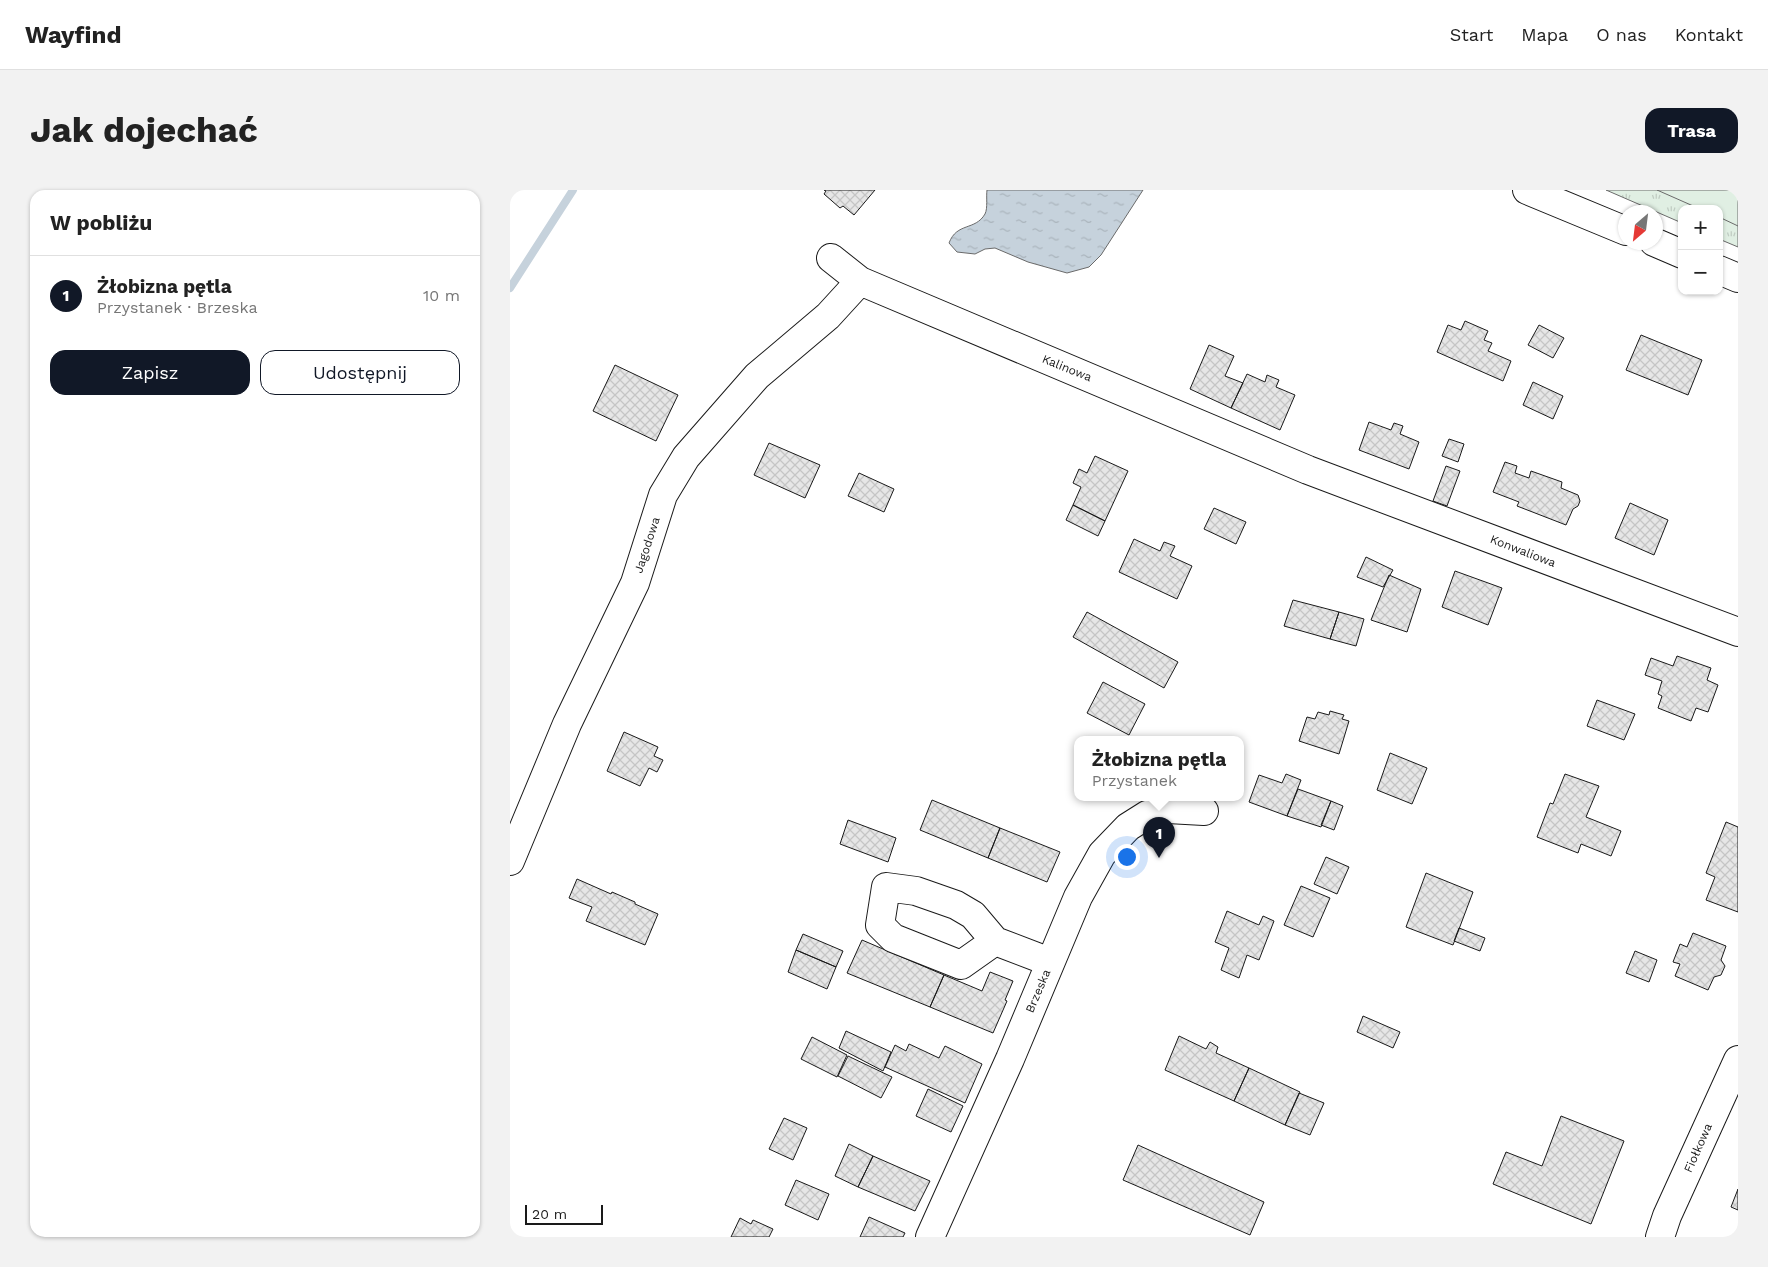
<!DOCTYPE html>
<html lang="pl">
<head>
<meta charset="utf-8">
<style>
  body { margin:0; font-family:"Work Sans",sans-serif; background:#f2f2f2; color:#222 }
  .controls { position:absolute; right:15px; top:15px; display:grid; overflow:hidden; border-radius:10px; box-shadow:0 1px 4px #0004 }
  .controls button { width:45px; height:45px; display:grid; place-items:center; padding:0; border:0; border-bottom:1px solid #e0e0e0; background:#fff; color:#222; font:25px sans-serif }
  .compass { position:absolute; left:1108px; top:15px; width:45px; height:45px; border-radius:50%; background:#fff; box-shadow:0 1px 4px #0004; rotate:208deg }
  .scale { position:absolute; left:15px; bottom:12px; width:78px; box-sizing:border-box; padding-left:5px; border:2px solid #1a1a1a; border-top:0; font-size:14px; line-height:18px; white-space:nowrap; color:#1a1a1a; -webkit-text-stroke:4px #fff; paint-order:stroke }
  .you { position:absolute; left:616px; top:666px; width:18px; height:18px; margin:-12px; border:4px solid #fff; border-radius:50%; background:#1a73e8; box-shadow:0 0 0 8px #1a73e833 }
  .badge { display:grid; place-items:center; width:32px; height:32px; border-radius:50%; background:#111827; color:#fff; font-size:16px; font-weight:700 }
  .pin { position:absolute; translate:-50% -41px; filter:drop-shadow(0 1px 2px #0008) }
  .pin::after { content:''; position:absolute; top:26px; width:18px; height:15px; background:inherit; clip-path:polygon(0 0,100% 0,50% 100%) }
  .popup { position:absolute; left:564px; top:546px; width:170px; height:65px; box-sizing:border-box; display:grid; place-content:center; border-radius:10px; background:#fff; filter:drop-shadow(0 1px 4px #0005); font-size:16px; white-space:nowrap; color:#767676 }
  .popup b { font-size:19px; color:#222 }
  .popup::after { content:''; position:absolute; left:50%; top:100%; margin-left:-10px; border:10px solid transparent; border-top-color:#fff }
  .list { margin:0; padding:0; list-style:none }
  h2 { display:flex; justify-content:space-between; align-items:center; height:65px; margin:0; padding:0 20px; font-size:21px }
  h2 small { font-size:16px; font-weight:400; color:#767676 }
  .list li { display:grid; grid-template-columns:32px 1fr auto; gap:15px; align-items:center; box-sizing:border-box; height:80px; padding:0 20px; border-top:1px solid #e0e0e0 }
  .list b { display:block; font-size:19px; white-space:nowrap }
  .list p { margin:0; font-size:16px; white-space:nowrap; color:#767676 }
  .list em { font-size:16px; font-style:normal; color:#767676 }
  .actions { display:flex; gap:10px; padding:15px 20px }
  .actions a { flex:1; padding:11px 0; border:1px solid #111827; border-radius:15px; text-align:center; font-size:18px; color:#111827 }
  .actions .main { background:#111827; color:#fff }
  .map { position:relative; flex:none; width:1228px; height:1047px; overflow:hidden; border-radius:15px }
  header { display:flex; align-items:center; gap:30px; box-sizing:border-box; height:70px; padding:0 25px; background:#fff; border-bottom:1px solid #e0e0e0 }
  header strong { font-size:24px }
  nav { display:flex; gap:28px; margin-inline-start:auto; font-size:18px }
  .intro { display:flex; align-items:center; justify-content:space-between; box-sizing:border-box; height:120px; padding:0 30px }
  h1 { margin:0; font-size:35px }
  .button { padding:12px 22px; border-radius:15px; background:#111827; color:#fff; font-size:18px; font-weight:700 }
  main { display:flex; gap:30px; padding:0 30px }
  aside { flex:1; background:#fff; border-radius:15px; box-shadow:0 1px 4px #0004 }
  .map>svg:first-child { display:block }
</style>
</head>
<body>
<header>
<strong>Wayfind</strong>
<nav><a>Start</a><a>Mapa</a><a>O nas</a><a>Kontakt</a></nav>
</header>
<div class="intro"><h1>Jak dojechać</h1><a class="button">Trasa</a></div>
<main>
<aside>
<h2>W pobliżu<small></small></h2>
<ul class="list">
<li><span class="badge">1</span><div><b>Żłobizna pętla</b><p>Przystanek · Brzeska</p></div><em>10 m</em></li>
</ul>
<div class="actions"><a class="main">Zapisz</a><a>Udostępnij</a></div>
</aside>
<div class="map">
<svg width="1228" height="1047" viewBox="0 0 1228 1047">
  <defs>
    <pattern id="grass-tufts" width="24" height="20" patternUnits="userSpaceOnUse" patternTransform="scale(1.25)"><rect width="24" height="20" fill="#e0efe3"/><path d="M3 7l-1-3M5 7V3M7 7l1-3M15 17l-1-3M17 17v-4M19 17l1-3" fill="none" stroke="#c0ccc2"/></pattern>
    <pattern id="water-ripples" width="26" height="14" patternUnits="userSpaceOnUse" patternTransform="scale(1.25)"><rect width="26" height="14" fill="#c6d2dc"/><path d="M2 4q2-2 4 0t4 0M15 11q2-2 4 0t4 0" fill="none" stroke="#aab4bc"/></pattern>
    <pattern id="building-cross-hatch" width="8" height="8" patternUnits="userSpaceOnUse" patternTransform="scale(1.25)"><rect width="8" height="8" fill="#e6e6e6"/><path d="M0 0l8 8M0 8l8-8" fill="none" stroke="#c5c5c5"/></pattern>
  </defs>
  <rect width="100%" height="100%" fill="#fff"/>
  <path fill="url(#grass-tufts)" stroke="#6a6a6a" d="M 1096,0 L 1228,0 L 1228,57 L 1209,49 L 1209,19 L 1172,19 L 1172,33 Z"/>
  <path fill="#e0efe3" stroke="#6a6a6a" d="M 1147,0 L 1228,0 L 1228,36 L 1209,27 L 1209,19 L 1190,19 Z"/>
  <path fill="url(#water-ripples)" stroke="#6a6a6a" d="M 477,0 L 633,0 L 591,65 L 579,77 L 557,83 L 518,72 L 485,58 L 475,59 L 465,64 L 447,62 L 439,53 C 447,32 465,41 475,24 C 478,18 476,7 477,0 Z"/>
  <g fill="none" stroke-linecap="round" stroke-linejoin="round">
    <path stroke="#c6d2dc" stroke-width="8" d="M 0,98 L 63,0"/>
  </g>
  <path fill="url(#building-cross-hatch)" stroke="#1a1a1a" d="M 314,0 L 365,0 L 344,25 L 333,16 L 330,18 L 314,4 L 316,1 Z
    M 955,131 L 978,141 L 974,150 L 982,153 L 978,161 L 1001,171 L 993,191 L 927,162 L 938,135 L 951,140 Z
    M 1029,135 L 1054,148 L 1043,168 L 1018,155 Z
    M 1131,145 L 1192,170 L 1178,205 L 1116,180 Z
    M 699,155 L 724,166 L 715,186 L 733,193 L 721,218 L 680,199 Z
    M 105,175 L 168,205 L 146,251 L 83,221 Z
    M 737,184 L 755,192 L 757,185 L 769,190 L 766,197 L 785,205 L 770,240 L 721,218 Z
    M 1023,192 L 1053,206 L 1043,229 L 1013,215 Z
    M 859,232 L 881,240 L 884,233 L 893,236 L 890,244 L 909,252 L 899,279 L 849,260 Z
    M 939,249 L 954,254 L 948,272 L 932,266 Z
    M 259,253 L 310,275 L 295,308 L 244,285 Z
    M 585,266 L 618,281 L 595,331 L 563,315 L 571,297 L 563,293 L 569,279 L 577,283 Z
    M 995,272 L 1007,276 L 1005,283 L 1019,288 L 1021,281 L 1052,292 L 1051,298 L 1068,305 L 1070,311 L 1068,316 L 1063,319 L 1056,335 L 1007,316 L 1009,312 L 983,302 Z
    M 936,276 L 950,281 L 937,316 L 923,311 Z
    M 349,283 L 384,299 L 374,322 L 338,306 Z
    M 1120,313 L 1158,330 L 1144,365 L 1105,348 Z
    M 563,315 L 595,331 L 588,346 L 556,330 Z
    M 704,318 L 736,332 L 726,354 L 694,339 Z
    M 624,349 L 650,361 L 654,352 L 665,356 L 660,366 L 682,376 L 667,409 L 609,382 Z
    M 856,367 L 883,380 L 873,397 L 847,387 Z
    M 945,381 L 992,398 L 978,435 L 932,417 Z
    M 879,385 L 911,399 L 897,442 L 861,430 Z
    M 783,410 L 829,422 L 820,449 L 774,436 Z
    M 577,422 L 668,472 L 654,498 L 563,447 Z
    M 829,422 L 854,429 L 846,456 L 820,449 Z
    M 1167,466 L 1201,478 L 1197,490 L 1208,495 L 1198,522 L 1186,518 L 1181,531 L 1148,518 L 1152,506 L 1148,504 L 1152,491 L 1135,485 L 1141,468 L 1163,476 Z
    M 593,492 L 635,514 L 619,545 L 577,523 Z
    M 1087,510 L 1125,524 L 1114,550 L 1077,536 Z
    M 820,521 L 834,525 L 832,529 L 839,531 L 829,564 L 789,551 L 797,527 L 805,529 L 808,522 L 819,525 Z
    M 114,542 L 148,557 L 144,566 L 153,570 L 147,582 L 139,578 L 130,596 L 97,581 Z
    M 880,563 L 917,578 L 902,614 L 867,600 Z
    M 776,584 L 791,590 L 777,626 L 739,612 L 749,585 L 772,593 Z
    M 1055,584 L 1089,596 L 1076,627 L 1111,641 L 1101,666 L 1071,654 L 1068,663 L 1027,647 L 1040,613 L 1043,614 Z
    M 788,599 L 821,611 L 811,637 L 777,626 Z
    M 422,610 L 490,638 L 478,668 L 410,640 Z
    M 821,611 L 833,616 L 824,640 L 811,635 Z
    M 338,630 L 386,648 L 378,672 L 330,654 Z
    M 1216,632 L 1228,637 L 1228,722 L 1196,710 L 1205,687 L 1196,683 Z
    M 490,638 L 550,662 L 537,692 L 478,668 Z
    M 816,667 L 839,677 L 827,704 L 804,694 Z
    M 916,683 L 963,702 L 943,755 L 896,737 Z
    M 67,689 L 101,704 L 102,702 L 125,712 L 125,714 L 148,724 L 135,755 L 76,731 L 82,717 L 59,708 Z
    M 791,696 L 820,708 L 803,747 L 774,735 Z
    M 717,721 L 749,735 L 753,726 L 764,731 L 749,770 L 737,765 L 729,788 L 711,780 L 719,758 L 705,752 Z
    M 949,738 L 975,748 L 970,761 L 944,751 Z
    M 1183,743 L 1216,756 L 1211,770 L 1215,776 L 1211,785 L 1204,787 L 1198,800 L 1165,786 L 1170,774 L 1163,772 L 1170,754 L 1177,757 Z
    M 293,744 L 333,761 L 326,777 L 286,760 Z
    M 352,750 L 434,785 L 420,817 L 337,783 Z
    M 286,760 L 326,777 L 317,799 L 278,782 Z
    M 1125,761 L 1147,770 L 1139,792 L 1116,783 Z
    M 480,782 L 503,791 L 495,810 L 497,811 L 483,843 L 420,817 L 434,785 L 472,801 Z
    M 853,826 L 890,842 L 883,858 L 847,842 Z
    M 336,841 L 381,862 L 373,881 L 329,858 Z
    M 669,846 L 696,859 L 700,852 L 708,857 L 706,863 L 739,878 L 724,911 L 655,880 Z
    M 302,847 L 337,865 L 327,887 L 291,869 Z
    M 399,854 L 429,868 L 435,856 L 472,874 L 455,913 L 375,877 L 385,855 L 396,861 Z
    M 338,866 L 382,887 L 371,908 L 328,886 Z
    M 739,878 L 790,902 L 775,935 L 724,911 Z
    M 418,899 L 453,916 L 441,942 L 406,926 Z
    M 789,903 L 814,913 L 800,945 L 775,935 Z
    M 1051,926 L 1114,951 L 1081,1034 L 983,994 L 996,962 L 1032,976 Z
    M 274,928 L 297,938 L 283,970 L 259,959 Z
    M 339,954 L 363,966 L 348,997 L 325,986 Z
    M 628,955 L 754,1012 L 740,1045 L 613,990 Z
    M 363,966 L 420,991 L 405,1021 L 348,997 Z
    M 286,990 L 319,1004 L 308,1030 L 275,1015 Z
    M 1228,999 L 1228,1020 L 1221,1017 Z
    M 359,1027 L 395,1043 L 393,1047 L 350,1047 Z
    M 230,1028 L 241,1034 L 243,1030 L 263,1039 L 259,1047 L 221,1047 Z"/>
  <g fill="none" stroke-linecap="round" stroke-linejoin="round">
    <defs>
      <path id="minor" d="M 1017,0 L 1116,41
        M 1144,52 L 1172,64
        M 321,68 L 350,91 L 798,280 L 1228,442
        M 1209,80 L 1228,88
        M 0,671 L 57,534 L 125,393 L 153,305 L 176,267 L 247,186 L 318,126 L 350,91
        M 485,751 L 451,775 L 383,748 L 370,735 L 376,697 L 406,701 L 446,715 L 463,725 L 485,751 L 540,772
        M 420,1047 L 500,869 L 568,707 L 592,664 L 618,637 L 637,625 L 658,619 L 694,621
        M 1150,1047 L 1157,1026 L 1228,870"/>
    </defs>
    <use href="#minor" stroke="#1a1a1a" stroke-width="30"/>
    <use href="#minor" stroke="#fff" stroke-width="28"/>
  </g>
  <g text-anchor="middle" stroke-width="4" stroke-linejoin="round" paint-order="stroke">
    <g font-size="12" fill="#1a1a1a" stroke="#fff">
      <text transform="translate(557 178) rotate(22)" y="4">Kalinowa</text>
      <text transform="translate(137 355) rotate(-72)" y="4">Jagodowa</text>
      <text transform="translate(1013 361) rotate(21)" y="4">Konwaliowa</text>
      <text transform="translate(528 801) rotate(-67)" y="4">Brzeska</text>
      <text transform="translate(1188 958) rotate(-66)" y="4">Fiołkowa</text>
    </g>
  </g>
</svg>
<div class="controls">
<button>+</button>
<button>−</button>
</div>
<svg class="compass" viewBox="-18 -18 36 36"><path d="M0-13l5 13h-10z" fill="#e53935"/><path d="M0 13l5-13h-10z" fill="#767676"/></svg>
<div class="scale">20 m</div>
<div class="you"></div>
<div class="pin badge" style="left:649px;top:668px">1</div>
<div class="popup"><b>Żłobizna pętla</b>Przystanek</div>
</div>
</main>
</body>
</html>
